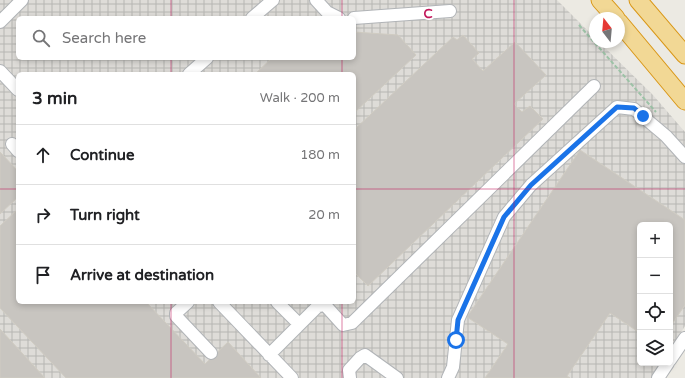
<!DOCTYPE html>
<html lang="en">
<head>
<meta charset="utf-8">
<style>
  body { margin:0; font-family:"Varela Round",sans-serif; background:#f2f2f2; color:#202124 }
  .controls { position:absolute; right:12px; bottom:12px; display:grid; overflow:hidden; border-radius:6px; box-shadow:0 2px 6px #0003 }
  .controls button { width:36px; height:36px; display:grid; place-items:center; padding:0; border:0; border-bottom:1px solid #e0e0e0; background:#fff; color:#202124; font:20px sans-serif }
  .compass { position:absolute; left:589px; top:12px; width:36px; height:36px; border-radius:50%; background:#fff; box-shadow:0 2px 6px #0003; rotate:344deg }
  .stop { position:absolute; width:12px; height:12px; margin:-9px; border:3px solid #1a73e8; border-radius:50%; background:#fff }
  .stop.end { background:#1a73e8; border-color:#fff; box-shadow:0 1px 4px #0008 }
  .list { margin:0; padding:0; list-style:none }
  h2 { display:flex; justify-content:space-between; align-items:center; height:52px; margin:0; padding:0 16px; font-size:17px }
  h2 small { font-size:13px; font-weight:400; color:#757577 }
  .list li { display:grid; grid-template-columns:26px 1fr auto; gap:12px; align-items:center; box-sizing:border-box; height:60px; padding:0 16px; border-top:1px solid #e0e0e0 }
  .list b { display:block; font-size:15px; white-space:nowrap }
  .list em { font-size:13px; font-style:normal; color:#757577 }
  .icon { flex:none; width:22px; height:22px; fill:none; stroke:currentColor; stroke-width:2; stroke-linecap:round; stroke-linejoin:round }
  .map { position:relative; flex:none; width:685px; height:378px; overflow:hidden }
  .search { position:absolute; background:#fff; box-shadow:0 2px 6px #0003; left:16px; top:16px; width:340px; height:44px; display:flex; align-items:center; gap:10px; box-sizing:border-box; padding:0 14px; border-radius:6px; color:#757577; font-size:15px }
  .panel { position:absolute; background:#fff; box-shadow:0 2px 6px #0003; left:16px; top:72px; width:340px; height:232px; border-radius:6px }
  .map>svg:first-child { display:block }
</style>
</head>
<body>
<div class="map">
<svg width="685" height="378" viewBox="0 0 685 378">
  <defs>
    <pattern id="industrial-grid" width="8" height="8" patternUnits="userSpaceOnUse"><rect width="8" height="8" fill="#dedcd8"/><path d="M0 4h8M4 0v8" fill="none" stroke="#b7b6b3"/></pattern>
  </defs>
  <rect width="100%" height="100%" fill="#eceae3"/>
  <path fill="url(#industrial-grid)" fill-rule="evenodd" d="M 0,0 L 557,0 L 595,38 L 595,42 L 599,42 L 653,95 L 685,132 L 685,326 L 670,350 L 670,225 L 640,225 L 640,363 L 662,363 L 653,378 L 0,378 ZM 18,18 L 354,18 L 354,58 L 18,58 ZM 18,74 L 354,74 L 354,302 L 18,302 Z"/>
  <path fill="#c8c5c0" stroke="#d0ccc2" d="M 354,32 L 398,35 L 416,55 L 354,113 L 354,74 L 255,74 L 272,58 L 354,58 Z
    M 463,35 L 479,53 L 472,59 L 483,71 L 515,42 L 546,75 L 514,104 L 522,112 L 530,106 L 543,119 L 368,286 L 354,272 L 354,130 L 453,37 L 457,40 Z
    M 580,150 L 685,220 L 685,305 L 670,327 L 670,225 L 640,225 L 640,333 L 610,313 L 567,376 L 570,378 L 485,378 L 508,344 L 467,317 Z
    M 0,152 L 18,171 L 18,197 L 0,214 Z
    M 18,209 L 18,302 L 146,302 L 205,364 L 228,342 L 261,378 L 66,378 L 0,308 L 0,226 Z
    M 0,329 L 45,378 L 0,378 Z"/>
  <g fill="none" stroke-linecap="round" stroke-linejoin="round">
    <defs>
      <path id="minor" d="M 316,0 L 327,12 L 339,18
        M 252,18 L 273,0
        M 354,18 L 450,11
        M 0,22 L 22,0
        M 0,71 L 18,90
        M 189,74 L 207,58
        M 12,144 L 18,151
        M 188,302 L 176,313 L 176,316 L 211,353
        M 219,302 L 292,378
        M 277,302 L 299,324
        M 269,355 L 318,306 L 325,305 L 343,325 L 352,323 L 594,86
        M 670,360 L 685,338
        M 350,378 L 349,370 L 360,358 L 365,355 L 397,378
        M 448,378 L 453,367 L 458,320 L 504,217 L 531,185 L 617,107 L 634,109 L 666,136 L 685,157
        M 658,378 L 668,363"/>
      <path id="highway" d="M 600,0 L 616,18
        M 638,0 L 685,55
        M 619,22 L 685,101"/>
    </defs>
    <use href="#minor" stroke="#b1b4b7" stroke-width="14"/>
    <use href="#highway" stroke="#d99717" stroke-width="19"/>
    <path stroke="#9cc2a6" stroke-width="2" stroke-dasharray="4 2" stroke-linecap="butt" d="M 579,25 L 656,112"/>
    <use href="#minor" stroke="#fff" stroke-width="12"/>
    <use href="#highway" stroke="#f2d895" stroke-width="17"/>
  </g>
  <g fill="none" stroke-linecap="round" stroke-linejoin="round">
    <path stroke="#1a73e8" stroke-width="5" d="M 456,340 L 458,320 L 504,217 L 531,185 L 617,107 L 634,108 L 643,116"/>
  </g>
  <path fill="none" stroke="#c2185b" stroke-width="1" stroke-opacity="0.55" d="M 171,0 L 171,18M 342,0 L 342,18M 514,0 L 514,378M 171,58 L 171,74M 342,58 L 342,74M 0,189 L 18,189M 354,189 L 685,189M 171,302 L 171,378M 342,302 L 342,378"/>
  <g font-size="13" text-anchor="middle" font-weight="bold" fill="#c2185b" stroke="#fff" stroke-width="3.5" stroke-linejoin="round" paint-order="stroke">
    <text x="428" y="18">C</text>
  </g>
</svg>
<div class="controls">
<button>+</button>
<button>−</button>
<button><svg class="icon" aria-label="locate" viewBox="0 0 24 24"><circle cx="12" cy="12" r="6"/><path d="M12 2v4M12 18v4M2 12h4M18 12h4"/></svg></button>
<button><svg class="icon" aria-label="layers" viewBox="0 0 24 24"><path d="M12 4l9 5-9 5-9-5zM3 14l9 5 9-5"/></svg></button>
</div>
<svg class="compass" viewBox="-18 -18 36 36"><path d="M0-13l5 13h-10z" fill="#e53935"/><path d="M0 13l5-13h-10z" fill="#757577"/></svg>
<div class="stop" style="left:456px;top:340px"></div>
<div class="stop end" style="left:643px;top:116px"></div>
<div class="search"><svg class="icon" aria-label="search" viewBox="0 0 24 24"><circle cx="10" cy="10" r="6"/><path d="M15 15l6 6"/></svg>Search here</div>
<section class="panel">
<h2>3 min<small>Walk · 200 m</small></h2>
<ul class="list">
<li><svg class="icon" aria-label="ahead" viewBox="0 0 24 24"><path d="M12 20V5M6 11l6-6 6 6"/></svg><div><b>Continue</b></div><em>180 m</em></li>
<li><svg class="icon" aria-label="right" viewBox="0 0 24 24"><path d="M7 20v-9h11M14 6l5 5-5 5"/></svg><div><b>Turn right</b></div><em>20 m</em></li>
<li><svg class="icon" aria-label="arrive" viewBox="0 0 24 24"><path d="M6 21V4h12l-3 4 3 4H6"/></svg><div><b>Arrive at destination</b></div></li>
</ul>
</section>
</div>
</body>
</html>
